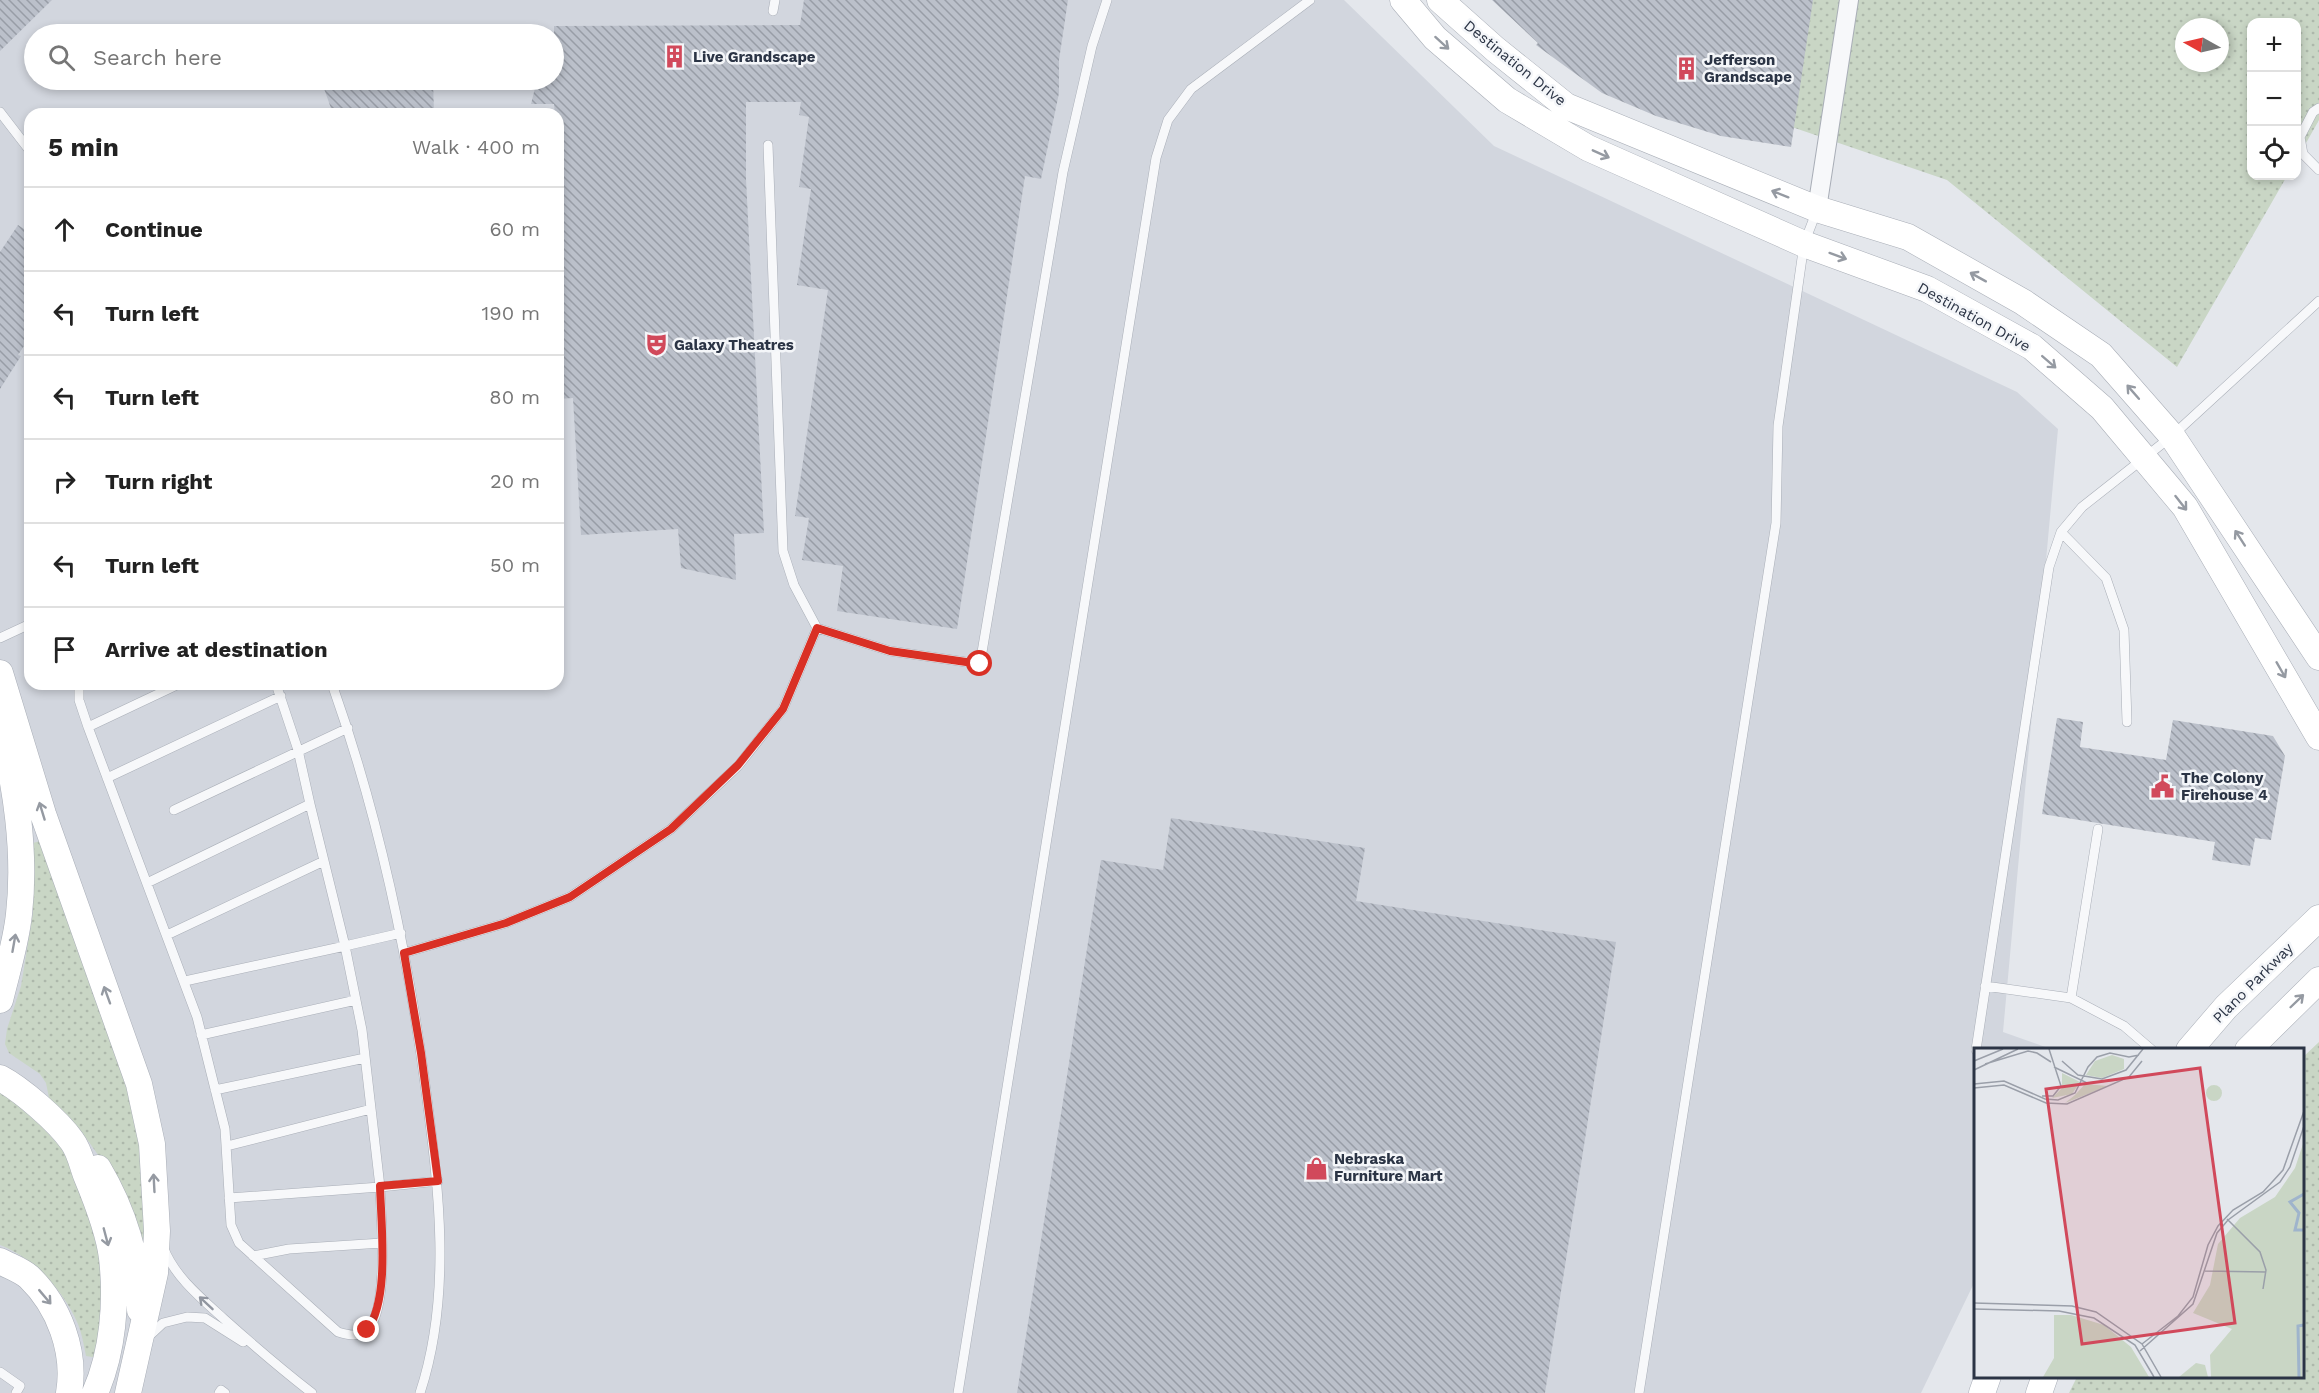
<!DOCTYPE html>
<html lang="en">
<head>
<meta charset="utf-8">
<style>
  body { margin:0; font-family:"Work Sans",sans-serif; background:#f6f6f6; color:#222 }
  .controls { position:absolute; right:18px; top:18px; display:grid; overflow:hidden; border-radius:12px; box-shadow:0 3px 9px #0003 }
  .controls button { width:54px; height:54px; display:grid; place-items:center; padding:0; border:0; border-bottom:2px solid #e0e0e0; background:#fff; color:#222; font:30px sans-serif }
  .compass { position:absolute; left:2175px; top:18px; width:54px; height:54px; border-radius:50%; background:#fff; box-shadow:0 3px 9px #0003; rotate:278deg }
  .stop { position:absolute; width:18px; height:18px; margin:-14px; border:4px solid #d93025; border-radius:50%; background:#fff }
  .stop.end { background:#d93025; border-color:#fff; box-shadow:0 2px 6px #0008 }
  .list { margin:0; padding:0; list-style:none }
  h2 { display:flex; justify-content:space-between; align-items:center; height:78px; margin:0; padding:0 24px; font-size:26px }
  h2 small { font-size:20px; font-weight:400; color:#767676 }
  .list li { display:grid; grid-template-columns:39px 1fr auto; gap:18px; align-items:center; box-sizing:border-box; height:84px; padding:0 24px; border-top:2px solid #e0e0e0 }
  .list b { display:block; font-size:22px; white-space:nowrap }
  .list em { font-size:20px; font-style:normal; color:#767676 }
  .icon { flex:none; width:33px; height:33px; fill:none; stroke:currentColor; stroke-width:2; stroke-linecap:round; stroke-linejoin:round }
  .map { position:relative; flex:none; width:2319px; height:1393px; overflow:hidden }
  .search { position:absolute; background:#fff; box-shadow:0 3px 9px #0003; left:24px; top:24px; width:540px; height:66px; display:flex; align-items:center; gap:15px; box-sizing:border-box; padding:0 21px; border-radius:33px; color:#767676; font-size:22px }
  .panel { position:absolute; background:#fff; box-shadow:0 3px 9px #0003; left:24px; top:108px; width:540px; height:582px; border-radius:18px }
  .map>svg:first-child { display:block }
</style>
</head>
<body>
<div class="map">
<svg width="2319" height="1393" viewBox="0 0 2319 1393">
  <defs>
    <pattern id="grass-dots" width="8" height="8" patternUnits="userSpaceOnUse" patternTransform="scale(1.5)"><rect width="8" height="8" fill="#c9d6c5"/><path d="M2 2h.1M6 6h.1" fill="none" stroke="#adb8ab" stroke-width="1.8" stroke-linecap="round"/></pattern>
    <pattern id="building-back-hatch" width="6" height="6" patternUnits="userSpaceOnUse" patternTransform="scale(1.5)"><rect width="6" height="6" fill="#bbc0ca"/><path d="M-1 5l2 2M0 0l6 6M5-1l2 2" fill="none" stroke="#989da6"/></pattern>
  </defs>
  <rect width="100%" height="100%" fill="#e4e7ec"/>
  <path fill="#d2d6de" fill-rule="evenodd" d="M 0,0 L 1344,0 L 1494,146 L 2017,392 L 2058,429 L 2003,1032 L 2051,1049 L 1976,1050 L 1975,1281 L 1921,1393 L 0,1393 ZM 34,34 L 554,34 L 554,80 L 34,80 ZM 30,114 L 558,114 L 558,684 L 30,684 Z"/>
  <path fill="url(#grass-dots)" fill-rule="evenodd" d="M 1540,0 L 2319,0 L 2319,120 L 2297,159 L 2296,22 L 2252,22 L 2252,176 L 2287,176 L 2177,367 L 1947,180 L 1593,59 ZM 2184,27 L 2220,27 L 2220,63 L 2184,63 Z
    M 47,839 L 139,1116 L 147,1247 L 140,1247 L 103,1162 L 89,1142 L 70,1118 L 49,1098 L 46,1083 L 40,1074 L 9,1053 L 5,1044 L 7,1029 L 21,986 L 33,912 L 33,843 Z
    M 2319,1042 L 2319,1393 L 2069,1393 L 2077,1377 L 2302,1376 L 2302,1058 Z
    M 0,1093 L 10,1098 L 43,1128 L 63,1150 L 76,1170 L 90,1199 L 106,1292 L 99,1358 L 86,1356 C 84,1346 82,1334 78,1324 C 64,1291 34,1258 0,1245 Z"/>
  <path fill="url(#building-back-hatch)" d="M 0,0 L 52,0 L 0,51 Z
    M 804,0 L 1068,0 L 1059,60 L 1059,93 L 1041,179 L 1025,176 L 957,629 L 837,611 L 843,566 L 802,560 L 809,518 L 795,516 L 828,290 L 797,285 L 811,189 L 799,187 L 809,117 L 799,115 L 801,102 L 746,102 L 746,179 L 764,533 L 734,534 L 736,580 L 681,568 L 678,529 L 581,535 L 573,398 L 558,399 L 558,114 L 555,114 L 554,104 L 531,104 L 537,80 L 554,80 L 554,26 L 800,25 Z
    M 1492,0 L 1813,0 L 1791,147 L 1721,136 L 1656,116 L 1602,93 L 1536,45 L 1538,43 Z
    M 321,80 L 433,80 L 434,114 L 333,114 Z
    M 18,225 L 30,233 L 30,337 L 18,355 L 21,356 L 0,389 L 0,252 Z
    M 2057,718 L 2083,722 L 2080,747 L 2166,760 L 2173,720 L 2273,736 L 2285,756 L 2271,840 L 2255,838 L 2250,866 L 2212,860 L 2215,842 L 2042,814 Z
    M 1171,818 L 1365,848 L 1356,901 L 1616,942 L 1545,1393 L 1017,1393 L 1101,860 L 1163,870 Z"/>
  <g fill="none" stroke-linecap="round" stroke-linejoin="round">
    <defs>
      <path id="lane" d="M 773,11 L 775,0
        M 2319,108 L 2313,112 L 2300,137 L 2303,154 L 2319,170
        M 0,112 L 30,151
        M 768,145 L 783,551 L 794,585 L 817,628 L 890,651 L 980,664 L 1063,172 L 1092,46 L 1107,0
        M 2061,532 L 2106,578 L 2124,630 L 2127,722
        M 0,638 L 30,624
        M 79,684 L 79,700 L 88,727 L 197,1017 L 225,1129 L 231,1225 L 239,1243 L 338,1332 C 348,1335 360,1338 368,1329 C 389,1308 381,1217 380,1187 L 438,1181
        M 332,684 C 378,814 408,954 426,1091 C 439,1190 452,1296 420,1393
        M 88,727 L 179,684
        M 107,778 L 281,696
        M 174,810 L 348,728
        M 147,883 L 310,804 L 298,750 L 276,684
        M 167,935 L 324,861
        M 404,953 L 506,923 L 570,897 L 671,829 L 738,766 L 783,709 L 817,628
        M 185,981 L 345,946 L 310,804
        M 1985,986 L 2071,998 L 2124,1026 L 2152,1050
        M 2071,998 L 2098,829
        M 201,1035 L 356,1000
        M 1976,1050 L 2049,567 L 2061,532 L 2082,507 L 2172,436 L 2319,301
        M 215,1090 L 365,1058
        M 227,1146 L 371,1109
        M 229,1198 L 380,1187 L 362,1030 L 345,946 L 401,933
        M 164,1249 C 175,1277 202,1299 224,1319 C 252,1344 281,1369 312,1393
        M 253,1256 L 289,1249 L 382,1243
        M 147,1338 L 163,1323 L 187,1317 L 205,1318 L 243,1342
        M 0,1372 L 20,1386 L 16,1393
        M 219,1393 L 221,1390 L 225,1393
        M 958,1393 L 1156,158 L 1168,120 L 1191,89 L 1310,0
        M 1639,1393 L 1776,523 L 1778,426 L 1804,244 L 1817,210"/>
      <path id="street" d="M 1817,209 L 1849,0"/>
      <path id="secondary" d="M 1403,0 L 1435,38 L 1507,100 L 1588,148 L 1804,244 L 1927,289 L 2032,347 L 2102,408 L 2185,507 L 2319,737
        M 1440,0 L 1495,49 L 1566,106 L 1817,209 L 1908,237 L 2023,302 L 2101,355 L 2172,436 L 2319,657
        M 0,673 L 43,814 L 139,1084 L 152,1144 L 157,1231 L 155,1273 L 128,1393
        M 0,1000 C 7,971 16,943 19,914 C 26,853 16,783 0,725
        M 2189,1050 L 2226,1007 L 2319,918
        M 2248,1050 L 2319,980
        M 0,1078 C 21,1089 58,1121 72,1141 C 79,1150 82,1164 86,1175 C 96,1199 109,1232 112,1258 C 117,1302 113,1352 95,1393
        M 98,1168 C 123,1210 139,1260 140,1310
        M 0,1261 C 9,1266 21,1270 29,1277 C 59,1306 76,1351 69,1393
        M 1982,1393 L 1988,1376
        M 2039,1393 L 2045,1376"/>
    </defs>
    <use href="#lane" stroke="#a9aeb7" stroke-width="10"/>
    <use href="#street" stroke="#a9aeb7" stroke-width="20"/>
    <use href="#secondary" stroke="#a9aeb7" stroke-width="27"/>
    <use href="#lane" stroke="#f7f8fa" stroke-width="9"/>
    <use href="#street" stroke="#f7f8fa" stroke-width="18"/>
    <use href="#secondary" stroke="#fff" stroke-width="26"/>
  </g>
  <defs><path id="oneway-shaft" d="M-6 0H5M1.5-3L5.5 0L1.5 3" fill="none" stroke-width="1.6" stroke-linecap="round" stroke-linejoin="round" transform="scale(1.5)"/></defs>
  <g stroke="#959aa2">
    <use href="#oneway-shaft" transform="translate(1442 43) rotate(42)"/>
    <use href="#oneway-shaft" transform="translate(1601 154) rotate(24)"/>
    <use href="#oneway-shaft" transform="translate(1780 194) rotate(-158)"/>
    <use href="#oneway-shaft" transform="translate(1838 256) rotate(20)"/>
    <use href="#oneway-shaft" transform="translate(1978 277) rotate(-151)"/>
    <use href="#oneway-shaft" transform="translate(2049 362) rotate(41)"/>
    <use href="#oneway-shaft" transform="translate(2133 392) rotate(-131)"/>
    <use href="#oneway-shaft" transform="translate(2181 503) rotate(52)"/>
    <use href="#oneway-shaft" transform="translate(2240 538) rotate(-123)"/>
    <use href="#oneway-shaft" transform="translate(2281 670) rotate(60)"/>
    <use href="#oneway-shaft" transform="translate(42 811) rotate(-107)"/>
    <use href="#oneway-shaft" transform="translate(14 943) rotate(-80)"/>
    <use href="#oneway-shaft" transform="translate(107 995) rotate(-110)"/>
    <use href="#oneway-shaft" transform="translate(2297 1001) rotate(-44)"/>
    <use href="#oneway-shaft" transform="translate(154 1183) rotate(-93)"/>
    <use href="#oneway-shaft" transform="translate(106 1237) rotate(75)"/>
    <use href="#oneway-shaft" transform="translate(45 1297) rotate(50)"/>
  </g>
  <use stroke="#9196a0" href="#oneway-shaft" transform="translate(206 1303) rotate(-137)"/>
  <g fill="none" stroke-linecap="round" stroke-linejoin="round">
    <path stroke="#d93025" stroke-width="8" d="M 367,1330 C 390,1299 381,1225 380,1186 L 438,1181 L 421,1053 L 404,953 L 506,923 L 570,897 L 671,829 L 738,765 L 783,709 L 817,628 L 890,651 L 980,664"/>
  </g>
  <defs>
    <symbol id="building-bare" viewBox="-9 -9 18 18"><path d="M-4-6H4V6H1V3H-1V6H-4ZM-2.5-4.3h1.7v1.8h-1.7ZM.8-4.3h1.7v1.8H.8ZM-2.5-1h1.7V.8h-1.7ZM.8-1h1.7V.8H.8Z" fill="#d1495b" stroke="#f4f6f9" stroke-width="2.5" paint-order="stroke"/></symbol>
    <symbol id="theatre-bare" viewBox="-9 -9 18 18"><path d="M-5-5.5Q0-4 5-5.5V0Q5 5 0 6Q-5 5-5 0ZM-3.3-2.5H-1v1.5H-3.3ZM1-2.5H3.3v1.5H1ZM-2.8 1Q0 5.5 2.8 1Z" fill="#d1495b" stroke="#f4f6f9" stroke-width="2.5" paint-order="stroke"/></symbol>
    <symbol id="civic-bare" viewBox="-9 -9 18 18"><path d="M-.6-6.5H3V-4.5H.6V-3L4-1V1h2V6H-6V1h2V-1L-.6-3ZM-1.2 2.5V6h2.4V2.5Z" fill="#d1495b" stroke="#f4f6f9" stroke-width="2.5" paint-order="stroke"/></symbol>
    <symbol id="shop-bare" viewBox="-9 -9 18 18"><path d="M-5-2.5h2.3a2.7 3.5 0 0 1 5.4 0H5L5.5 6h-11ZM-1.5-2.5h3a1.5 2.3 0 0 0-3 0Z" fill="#d1495b" stroke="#f4f6f9" stroke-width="2.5" paint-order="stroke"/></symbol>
  </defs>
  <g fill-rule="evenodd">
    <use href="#building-bare" x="658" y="40" width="33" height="33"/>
    <use href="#building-bare" x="1670" y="52" width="33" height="33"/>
    <use href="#theatre-bare" x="640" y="328" width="33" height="33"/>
    <use href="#civic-bare" x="2146" y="770" width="33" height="33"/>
    <use href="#shop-bare" x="1300" y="1152" width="33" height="33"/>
  </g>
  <g text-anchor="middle" stroke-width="5" stroke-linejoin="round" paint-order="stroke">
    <g font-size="15" font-weight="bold" fill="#2b3445" stroke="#f4f6f9" text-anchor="start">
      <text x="693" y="62">Live Grandscape</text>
      <text x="1704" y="65">Jefferson<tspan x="1704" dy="17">Grandscape</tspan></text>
      <text x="674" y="350">Galaxy Theatres</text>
      <text x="2181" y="783">The Colony<tspan x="2181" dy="17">Firehouse 4</tspan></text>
      <text x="1334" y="1164">Nebraska<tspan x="1334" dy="17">Furniture Mart</tspan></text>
    </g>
    <g font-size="15" fill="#2b3445" stroke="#f4f6f9">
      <text transform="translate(1515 63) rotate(39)" y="5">Destination Drive</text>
      <text transform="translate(1974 317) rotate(29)" y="5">Destination Drive</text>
      <text transform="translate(2253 983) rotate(-45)" y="5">Plano Parkway</text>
    </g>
  </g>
  <g transform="translate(1974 1048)">
    <rect width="330" height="330" fill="#e4e7ec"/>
    <path d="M 138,7 L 150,11 L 150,21 L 128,30 L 112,27 L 121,13 ZM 88,25 L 106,34 L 98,46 L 78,50 L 88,40 ZM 111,36 L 134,38 L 91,55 L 101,47 ZM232 45a8 8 0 1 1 16 0a8 8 0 1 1-16 0ZM 330,93 L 328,329 L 237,329 L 236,307 L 258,281 L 219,265 L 236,237 L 244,196 L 266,170 L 301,149 L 321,120 ZM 80,267 L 97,267 L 130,277 L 157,299 L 175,329 L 69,329 L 80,310 Z" fill="#c9d6c5"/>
    <path d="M 222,315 L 231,317 L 234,329 L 205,329 Z" fill="#c9d6c5"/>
    <path fill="none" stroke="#9fb4cc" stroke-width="3" d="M 330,146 L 316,154 L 325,165 L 321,182 L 330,182M 325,329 L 324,278 L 330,277"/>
    <path fill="none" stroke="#9a9fa9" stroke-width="1.5" d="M 0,13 L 29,1M 88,13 L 104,27 L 128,31 L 152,22 L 169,1M 11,16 L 54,3 L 63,5 L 77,14M 80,19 L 113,35 L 143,32M 0,22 L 44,1M 0,36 L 30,33 L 71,51 L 84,52 L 101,45 L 114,19 L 123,9 L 136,5 L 155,9 L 165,7M 0,40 L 30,37 L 72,55 L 93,56 L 155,29 L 168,13M 68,48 L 79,48 L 87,38 L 75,1M 253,171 L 286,204 L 292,222 L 289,241M 231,223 L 292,224M 0,255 L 98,258 L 122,264 L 168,296 L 187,329M 0,261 L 85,263 L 120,270 L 161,297 L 180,329M 168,296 L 204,268 L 219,249 L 234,197 L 244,178 L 259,162 L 289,144 L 309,122 L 330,63M 166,303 L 219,256 L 243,185 L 254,172 L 306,134 L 316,119 L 330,78"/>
    <path fill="#d1495b" fill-opacity="0.15" stroke="#d1495b" stroke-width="3" d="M 226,20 L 261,275 L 108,296 L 72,41 Z"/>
    <rect width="330" height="330" fill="none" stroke="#2b3445" stroke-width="3"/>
  </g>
</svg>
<div class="controls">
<button>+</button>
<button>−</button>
<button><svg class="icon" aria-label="locate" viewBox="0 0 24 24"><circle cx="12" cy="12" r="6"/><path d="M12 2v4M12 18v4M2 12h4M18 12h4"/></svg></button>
</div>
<svg class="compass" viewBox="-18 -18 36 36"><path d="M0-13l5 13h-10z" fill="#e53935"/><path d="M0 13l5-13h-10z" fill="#767676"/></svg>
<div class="stop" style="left:980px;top:664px"></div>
<div class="stop end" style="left:367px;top:1330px"></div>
<div class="search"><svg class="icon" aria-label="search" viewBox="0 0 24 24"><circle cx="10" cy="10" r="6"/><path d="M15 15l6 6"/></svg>Search here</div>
<section class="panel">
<h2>5 min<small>Walk · 400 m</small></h2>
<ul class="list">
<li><svg class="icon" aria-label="ahead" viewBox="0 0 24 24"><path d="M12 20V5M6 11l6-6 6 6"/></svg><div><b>Continue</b></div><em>60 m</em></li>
<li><svg class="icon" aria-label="left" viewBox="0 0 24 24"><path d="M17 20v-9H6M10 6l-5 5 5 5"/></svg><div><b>Turn left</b></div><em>190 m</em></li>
<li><svg class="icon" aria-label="left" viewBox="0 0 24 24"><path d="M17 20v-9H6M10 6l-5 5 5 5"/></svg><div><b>Turn left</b></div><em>80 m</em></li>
<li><svg class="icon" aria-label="right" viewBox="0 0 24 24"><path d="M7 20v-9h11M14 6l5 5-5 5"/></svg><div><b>Turn right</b></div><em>20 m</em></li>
<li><svg class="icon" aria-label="left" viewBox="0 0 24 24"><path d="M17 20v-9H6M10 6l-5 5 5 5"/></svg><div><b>Turn left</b></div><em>50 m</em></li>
<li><svg class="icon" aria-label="arrive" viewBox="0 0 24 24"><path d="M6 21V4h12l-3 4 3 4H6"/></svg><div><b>Arrive at destination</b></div></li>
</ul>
</section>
</div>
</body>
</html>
